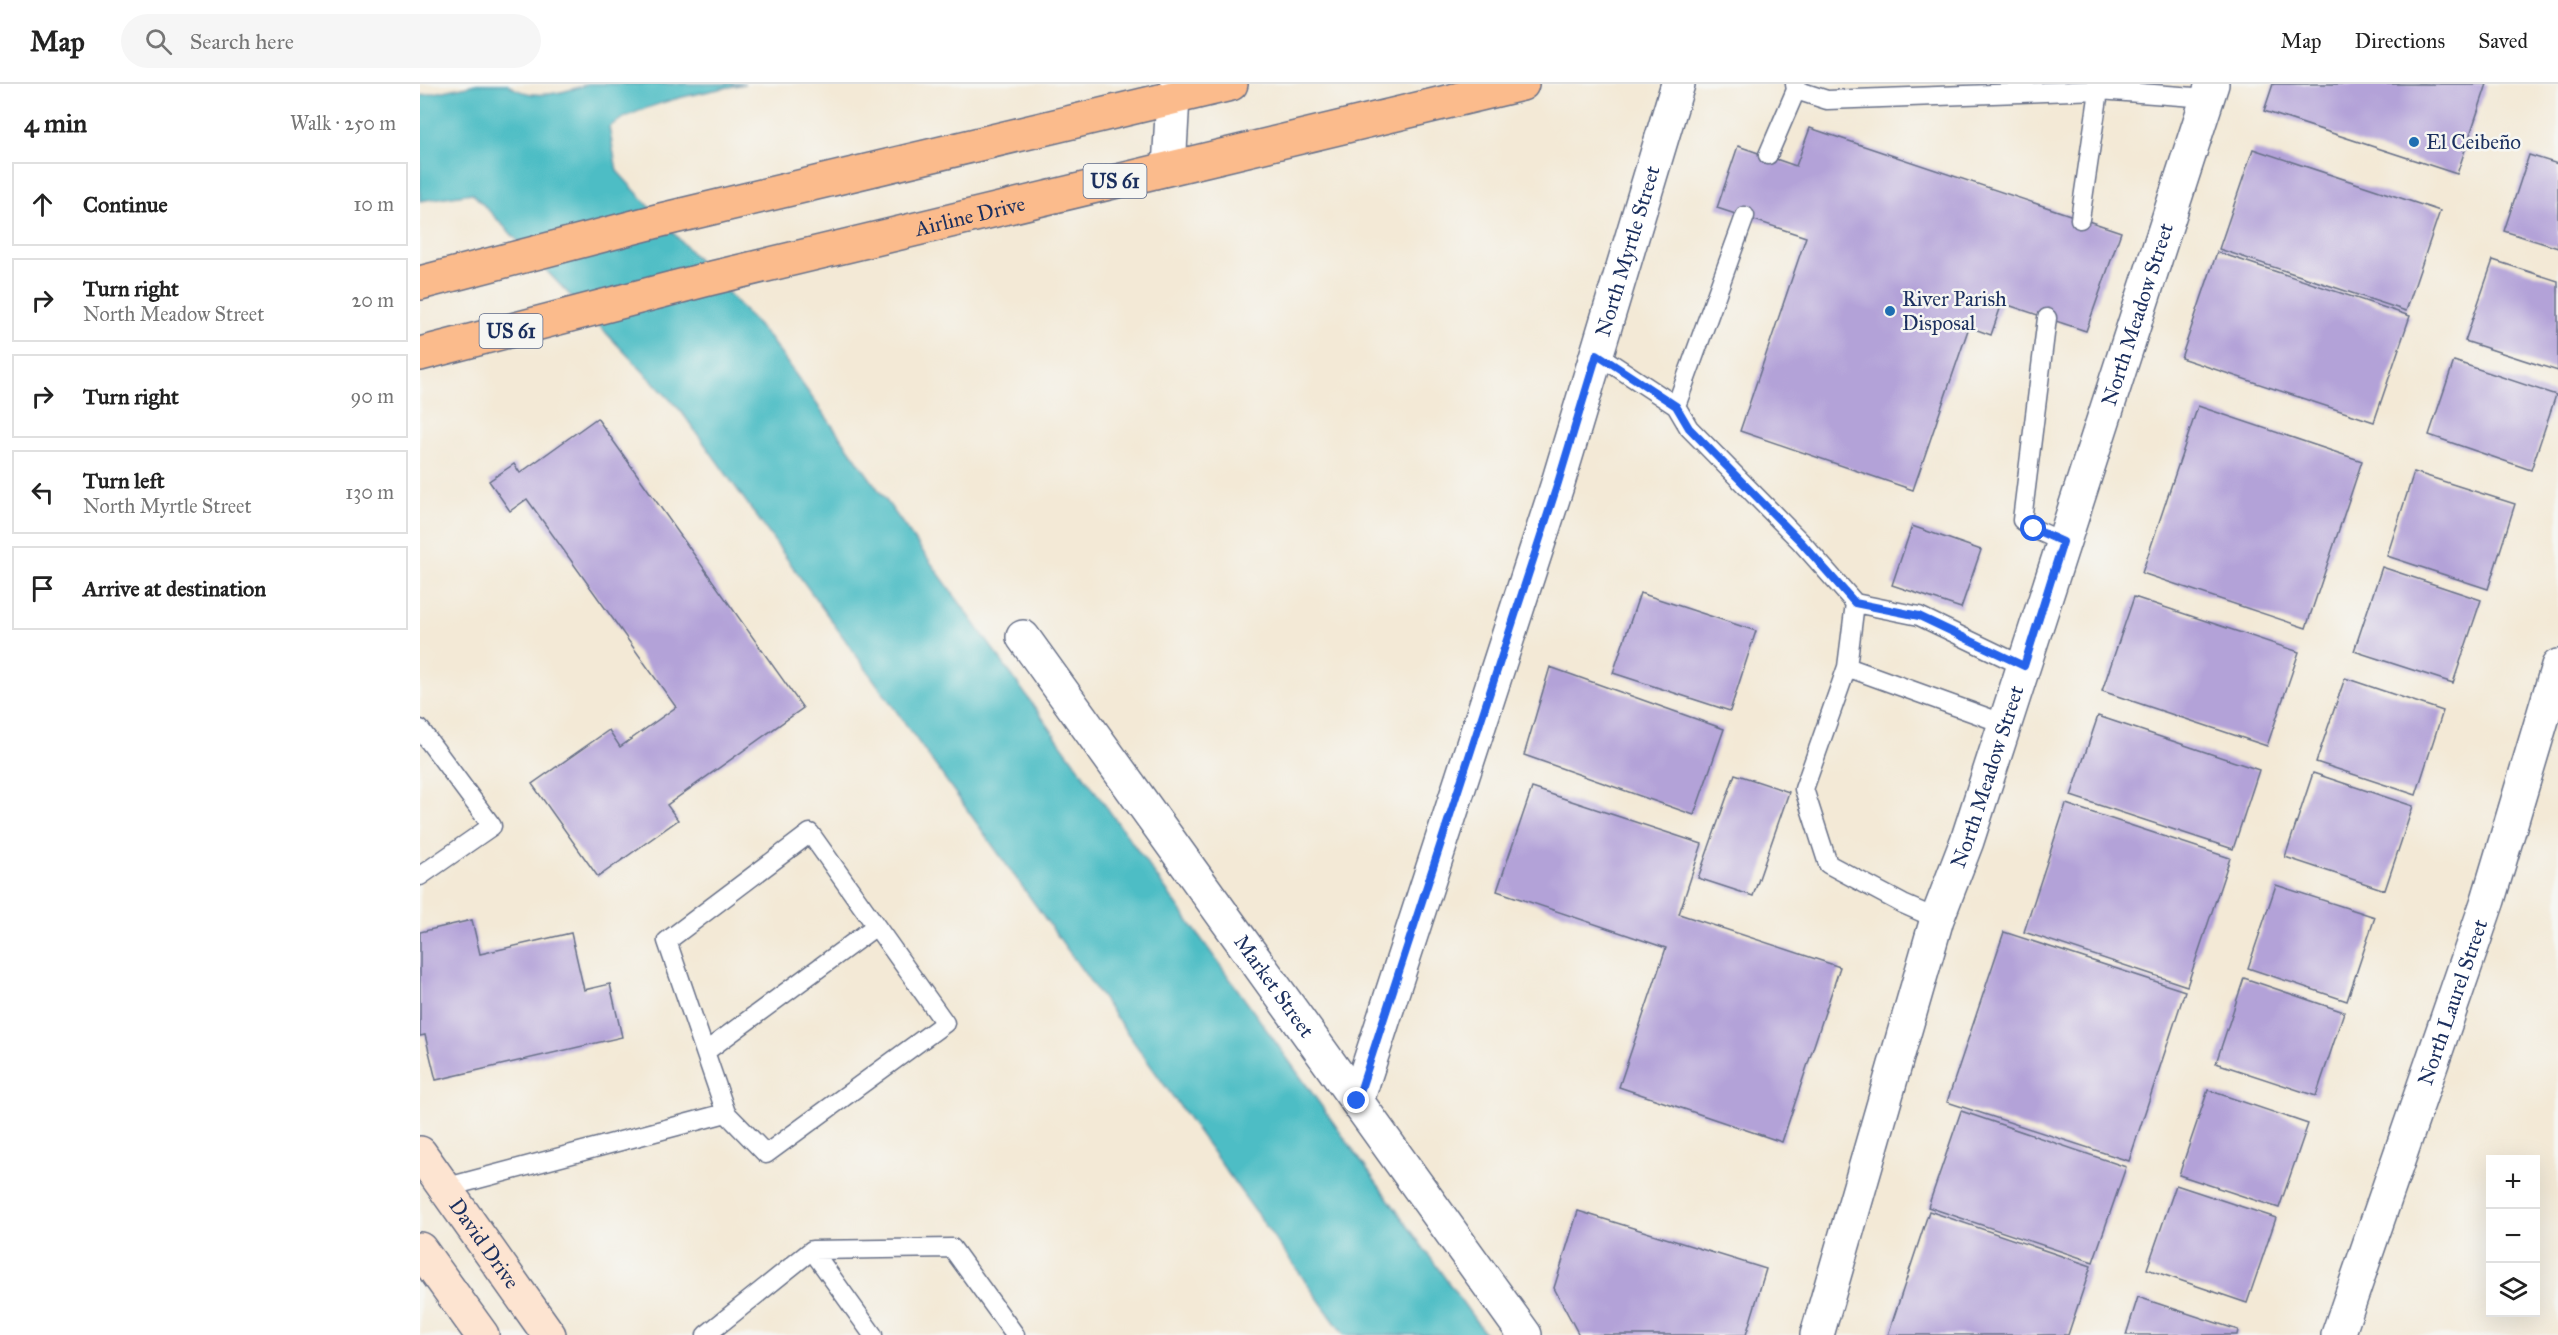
<!DOCTYPE html>
<html lang="en">
<head>
<meta charset="utf-8">
<style>
  body { margin:0; font-family:"IM FELL Great Primer",serif; background:#f6f6f6; color:#222 }
  .controls { position:absolute; right:18px; bottom:18px; display:grid; overflow:hidden; border-radius:0px; box-shadow:0 6px 24px #0002 }
  .controls button { width:54px; height:54px; display:grid; place-items:center; padding:0; border:0; border-bottom:2px solid #e0e0e0; background:#fff; color:#222; font:30px sans-serif }
  .stop { position:absolute; width:18px; height:18px; margin:-14px; border:4px solid #2563eb; border-radius:50%; background:#fff }
  .stop.end { background:#2563eb; border-color:#fff; box-shadow:0 2px 6px #0008 }
  .list { margin:0; padding:0; list-style:none }
  h2 { display:flex; justify-content:space-between; align-items:center; height:78px; margin:0; padding:0 24px; font-size:26px }
  h2 small { font-size:20px; font-weight:400; color:#767676 }
  .list li { display:grid; grid-template-columns:39px 1fr auto; gap:18px; align-items:center; box-sizing:border-box; height:84px; margin:0 12px 12px; padding:0 12px; border:2px solid #e0e0e0; border-radius:0px }
  .list b { display:block; font-size:22px; white-space:nowrap }
  .list p { margin:0; font-size:20px; white-space:nowrap; color:#767676 }
  .list em { font-size:20px; font-style:normal; color:#767676 }
  .icon { flex:none; width:33px; height:33px; fill:none; stroke:currentColor; stroke-width:2; stroke-linecap:round; stroke-linejoin:round }
  .map { position:relative; flex:none; width:2138px; height:1251px; overflow:hidden }
  header { display:flex; align-items:center; gap:36px; box-sizing:border-box; height:84px; padding:0 30px; background:#fff; border-bottom:2px solid #e0e0e0 }
  header strong { font-size:28px }
  nav { display:flex; gap:33px; margin-inline-start:auto; font-size:21px }
  .search { width:420px; height:54px; background:#f6f6f6; display:flex; align-items:center; gap:15px; box-sizing:border-box; padding:0 21px; border-radius:33px; color:#767676; font-size:22px }
  main { display:flex }
  aside { flex:1; background:#fff }
  .map>svg:first-child { display:block }
</style>
</head>
<body>
<header>
<strong>Map</strong>
<div class="search"><svg class="icon" aria-label="search" viewBox="0 0 24 24"><circle cx="10" cy="10" r="6"/><path d="M15 15l6 6"/></svg>Search here</div>
<nav><a>Map</a><a>Directions</a><a>Saved</a></nav>
</header>
<main>
<aside>
<h2>4 min<small>Walk · 250 m</small></h2>
<ul class="list">
<li><svg class="icon" aria-label="ahead" viewBox="0 0 24 24"><path d="M12 20V5M6 11l6-6 6 6"/></svg><div><b>Continue</b></div><em>10 m</em></li>
<li><svg class="icon" aria-label="right" viewBox="0 0 24 24"><path d="M7 20v-9h11M14 6l5 5-5 5"/></svg><div><b>Turn right</b><p>North Meadow Street</p></div><em>20 m</em></li>
<li><svg class="icon" aria-label="right" viewBox="0 0 24 24"><path d="M7 20v-9h11M14 6l5 5-5 5"/></svg><div><b>Turn right</b></div><em>90 m</em></li>
<li><svg class="icon" aria-label="left" viewBox="0 0 24 24"><path d="M17 20v-9H6M10 6l-5 5 5 5"/></svg><div><b>Turn left</b><p>North Myrtle Street</p></div><em>130 m</em></li>
<li><svg class="icon" aria-label="arrive" viewBox="0 0 24 24"><path d="M6 21V4h12l-3 4 3 4H6"/></svg><div><b>Arrive at destination</b></div></li>
</ul>
</aside>
<div class="map">
<svg width="2138" height="1251" viewBox="0 0 2138 1251">
  <rect width="100%" height="100%" fill="#f6f6f2"/>
  <filter id="ink" filterUnits="userSpaceOnUse"><feTurbulence type="fractalNoise" baseFrequency=".0167" numOctaves="2"/><feDisplacementMap in="SourceGraphic" scale="12" xChannelSelector="R" yChannelSelector="G"/><feConvolveMatrix kernelMatrix="1 2 1 2 8 2 1 2 1" color-interpolation-filters="sRGB"/></filter>
  <filter id="wash" filterUnits="userSpaceOnUse"><feTurbulence type="fractalNoise" baseFrequency=".008" numOctaves="4" result="noise"/><feDisplacementMap in="SourceGraphic" scale="24" xChannelSelector="R" yChannelSelector="G"/><feGaussianBlur stdDeviation="1.35" result="paint"/><feColorMatrix in="noise" values="0 0 0 0 0 0 0 0 0 0 0 0 0 0 0 0 0 1.4 0 .05"/><feComposite in="paint" operator="in"/></filter>
  <g filter="url(#wash)">
    <rect width="100%" height="100%" fill="#f3e9d6"/>
    <path fill="#4ebdc5" stroke="#347692" stroke-width="1.5" d="M 57,0 L 88,0 C 109,18 144,9 168,0 L 325,0 C 284,8 222,19 189,43 L 197,87 L 350,255 L 1066,1251 L 924,1251 L 261,327 L 52,109 L 0,117 L 0,12 Z"/>
    <g id="blocks">
      <path fill="#b3a2d8" d="M 1853,0 L 2067,0 L 2037,90 L 1844,27 Z
        M 1390,44 L 1701,148 L 1666,247 L 1582,219 L 1571,251 L 1549,243 L 1493,406 L 1320,347 L 1386,153 L 1297,124 L 1318,62 L 1376,82 Z
        M 1833,65 L 2020,127 L 1986,227 L 1799,165 Z
        M 2109,71 L 2138,80 L 2138,164 L 2084,147 Z
        M 1797,168 L 1990,232 L 1954,338 L 1761,274 Z
        M 2073,176 L 2138,197 L 2138,287 L 2045,257 Z
        M 2034,277 L 2136,311 L 2111,386 L 2009,351 Z
        M 1778,322 L 1942,377 L 1886,544 L 1722,489 Z
        M 177,334 L 383,624 L 247,721 L 258,736 L 178,793 L 112,700 L 189,646 L 200,663 L 256,623 L 107,415 L 90,427 L 69,397 L 94,380 L 100,389 Z
        M 1994,388 L 2095,420 L 2068,505 L 1967,472 Z
        M 1492,442 L 1561,466 L 1541,524 L 1472,501 Z
        M 1962,483 L 2061,516 L 2033,599 L 1934,567 Z
        M 1220,509 L 1336,547 L 1310,627 L 1193,589 Z
        M 1714,513 L 1879,568 L 1847,662 L 1682,607 Z
        M 1130,583 L 1304,645 L 1274,731 L 1104,671 Z
        M 1925,594 L 2023,627 L 1996,711 L 1896,678 Z
        M 1678,632 L 1839,686 L 1813,765 L 1651,712 Z
        M 1893,689 L 1993,722 L 1965,806 L 1865,773 Z
        M 1315,690 L 1369,708 L 1333,812 L 1278,794 Z
        M 1112,704 L 1282,760 L 1259,830 L 1420,883 L 1362,1058 L 1199,1003 L 1246,864 L 1077,807 Z
        M 1646,720 L 1810,774 L 1767,902 L 1604,848 Z
        M 1856,801 L 1955,833 L 1927,917 L 1828,884 Z
        M 52,836 L 60,870 L 151,849 L 164,906 L 190,900 L 202,953 L 16,996 L 5,951 L 0,952 L 0,848 Z
        M 1584,848 L 1765,907 L 1709,1077 L 1527,1018 Z
        M 1824,894 L 1924,928 L 1896,1012 L 1796,979 Z
        M 1788,1006 L 1888,1040 L 1859,1124 L 1759,1091 Z
        M 1541,1027 L 1706,1083 L 1673,1178 L 1508,1123 Z
        M 1756,1101 L 1856,1134 L 1827,1219 L 1727,1185 Z
        M 1158,1127 L 1346,1185 L 1326,1251 L 1159,1251 L 1134,1204 Z
        M 1509,1127 L 1671,1182 L 1648,1251 L 1468,1251 Z
        M 1718,1213 L 1818,1246 L 1817,1251 L 1706,1251 Z"/>
    </g>
  </g>
  <g filter="url(#ink)">
    <use href="#blocks" fill-opacity="0" stroke="#677088" stroke-width="1.5"/>
    <g fill="none" stroke-linecap="round" stroke-linejoin="round">
      <defs>
        <path id="service" d="M 1375,0 L 1376,6 L 1407,16 L 1679,6 L 1788,14
          M 1348,71 L 1376,6
          M 1660,135 L 1680,0
          M 1627,234 L 1602,436 L 1614,445 L 1643,458
          M 1177,270 L 1256,322 L 1269,344 L 1381,458 L 1435,519 L 1427,583
          M 1256,322 L 1325,132
          M 1435,519 L 1499,532 L 1603,582
          M 0,645 L 72,742 L 0,792
          M 1517,835 L 1483,820 L 1408,780 L 1384,705 L 1427,583 L 1585,640
          M 285,968 L 456,842
          M 24,1104 L 306,1029 L 247,857 L 390,749 L 525,939 L 346,1070 L 306,1029
          M 392,1166 L 453,1251
          M 286,1251 L 392,1166 L 532,1164 L 595,1251"/>
        <g id="minor">
          <path d="M 749,84 L 753,13 L 757,0"/>
          <path id="s1" d="M 603,553 L 1105,1251"/>
          <path id="s2" d="M 937,1017 L 1137,402 L 1258,0"/>
          <path id="s3" d="M 1397,1251 L 1517,835 L 1547,757 L 1792,0"/>
          <path id="s4" d="M 1918,1251 L 2068,816 L 2138,582"/>
        </g>
        <g id="secondary">
          <path id="s5" d="M 0,1069 L 129,1251"/>
          <path d="M 0,1165 L 62,1251"/>
        </g>
        <g id="trunk">
          <path d="M 0,199 L 241,136 L 811,0"/>
          <path id="s6" d="M 0,270 L 288,195 L 1102,0"/>
        </g>
      </defs>
      <use href="#service" stroke="#677088" stroke-width="21"/>
      <use href="#minor" stroke="#677088" stroke-width="36"/>
      <use href="#secondary" stroke="#677088" stroke-width="36"/>
      <use href="#trunk" stroke="#677088" stroke-width="36"/>
      <use href="#service" stroke="#fff" stroke-width="18"/>
      <use href="#minor" stroke="#fff" stroke-width="33"/>
      <use href="#secondary" stroke="#fde4d1" stroke-width="33"/>
      <use href="#trunk" stroke="#fbbb8c" stroke-width="33"/>
    </g>
  </g>
  <g fill="none" stroke-linecap="round" stroke-linejoin="round" filter="url(#ink)">
    <path stroke="#2563eb" stroke-width="8" d="M 937,1017 L 1137,402 L 1177,270 L 1256,322 L 1269,344 L 1381,458 L 1435,519 L 1499,532 L 1604,582 L 1643,458 L 1614,445"/>
  </g>
  <g fill="#1f6fb2" stroke="#f6f6f2" stroke-width="2">
    <circle cx="1994" cy="58" r="6"/>
    <circle cx="1470" cy="227" r="6"/>
  </g>
  <g text-anchor="middle" stroke-width="5" stroke-linejoin="round" paint-order="stroke">
    <g fill="#f6f6f2" stroke="#5d6b8a" stroke-width="1.5">
      <rect x="663.5" y="80" width="63" height="34" rx="4.5"/>
      <rect x="59.5" y="230" width="63" height="34" rx="4.5"/>
    </g>
    <g font-size="20" font-weight="bold" fill="#1b2f5e">
      <text x="695" y="104">US 61</text>
      <text x="91" y="254">US 61</text>
    </g>
    <g font-size="21" fill="#1b2f5e" stroke="#f6f6f2" text-anchor="start">
      <text x="2006" y="65">El Ceibeño</text>
      <text x="1482" y="222">River Parish<tspan x="1482" dy="24">Disposal</tspan></text>
    </g>
    <g font-size="21" fill="#1b2f5e" stroke="#f6f6f2">
      <text dy="7" stroke="none"><textPath href="#s6" startOffset="567">Airline Drive</textPath></text>
      <text dy="7" stroke="none"><textPath href="#s2" startOffset="892">North Myrtle Street</textPath></text>
      <text dy="7" stroke="none"><textPath href="#s3" startOffset="1070">North Meadow Street</textPath></text>
      <text dy="7" stroke="none"><textPath href="#s3" startOffset="584">North Meadow Street</textPath></text>
      <text dy="7" stroke="none"><textPath href="#s1" startOffset="430">Market Street</textPath></text>
      <text dy="7" stroke="none"><textPath href="#s4" startOffset="352">North Laurel Street</textPath></text>
      <text dy="7" stroke="none"><textPath href="#s5" startOffset="111">David Drive</textPath></text>
    </g>
  </g>
</svg>
<div class="controls">
<button>+</button>
<button>−</button>
<button><svg class="icon" aria-label="layers" viewBox="0 0 24 24"><path d="M12 4l9 5-9 5-9-5zM3 14l9 5 9-5"/></svg></button>
</div>
<div class="stop" style="left:1614px;top:445px"></div>
<div class="stop end" style="left:937px;top:1017px"></div>
</div>
</main>
</body>
</html>
